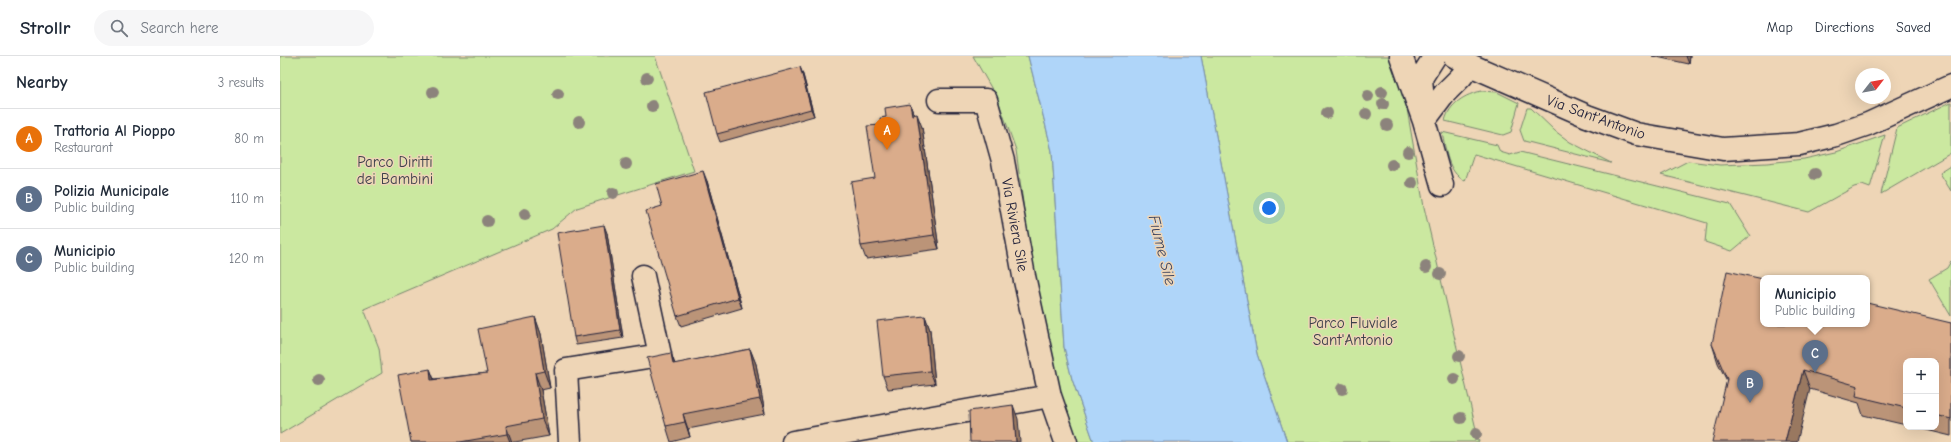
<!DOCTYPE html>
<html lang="en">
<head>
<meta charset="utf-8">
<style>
  body { margin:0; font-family:"Comic Neue",sans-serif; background:#f6f6f7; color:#1f2937 }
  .controls { position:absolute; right:12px; bottom:12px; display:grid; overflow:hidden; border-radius:8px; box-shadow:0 4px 16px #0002 }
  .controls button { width:36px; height:36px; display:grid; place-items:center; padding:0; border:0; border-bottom:1px solid #e0e1e3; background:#fff; color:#1f2937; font:20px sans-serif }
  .compass { position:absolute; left:1575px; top:12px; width:36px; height:36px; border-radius:50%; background:#fff; box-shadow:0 4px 16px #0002; rotate:59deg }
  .you { position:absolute; left:989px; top:152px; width:14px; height:14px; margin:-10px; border:3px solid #fff; border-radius:50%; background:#1a73e8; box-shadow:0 0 0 6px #1a73e833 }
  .badge { display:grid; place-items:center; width:26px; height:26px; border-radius:50%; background:#d1495b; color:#fff; font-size:13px; font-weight:700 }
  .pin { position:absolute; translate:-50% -33px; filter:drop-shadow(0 1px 2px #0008) }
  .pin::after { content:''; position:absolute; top:21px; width:14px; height:12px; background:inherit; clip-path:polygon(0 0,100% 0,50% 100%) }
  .popup { position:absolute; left:1480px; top:219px; width:110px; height:52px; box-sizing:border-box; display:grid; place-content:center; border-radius:8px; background:#fff; filter:drop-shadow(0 1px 3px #0005); font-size:13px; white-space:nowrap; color:#747a83 }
  .popup b { font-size:15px; color:#1f2937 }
  .popup::after { content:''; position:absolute; left:50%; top:100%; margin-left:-8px; border:8px solid transparent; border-top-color:#fff }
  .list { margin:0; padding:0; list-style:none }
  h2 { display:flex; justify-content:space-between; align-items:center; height:52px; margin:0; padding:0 16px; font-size:17px }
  h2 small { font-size:13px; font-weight:400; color:#747a83 }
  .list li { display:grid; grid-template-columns:26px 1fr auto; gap:12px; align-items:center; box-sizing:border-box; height:60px; padding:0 16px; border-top:1px solid #e0e1e3 }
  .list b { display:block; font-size:15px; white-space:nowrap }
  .list p { margin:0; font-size:13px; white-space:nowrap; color:#747a83 }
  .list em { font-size:13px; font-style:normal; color:#747a83 }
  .icon { flex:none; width:22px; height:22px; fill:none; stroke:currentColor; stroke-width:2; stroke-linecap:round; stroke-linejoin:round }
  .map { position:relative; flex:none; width:1671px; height:386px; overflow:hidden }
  header { display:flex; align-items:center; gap:24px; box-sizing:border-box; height:56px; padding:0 20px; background:#fff; border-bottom:1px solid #e0e1e3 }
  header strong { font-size:19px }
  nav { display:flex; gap:22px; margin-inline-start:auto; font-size:14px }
  .search { width:280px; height:36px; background:#f6f6f7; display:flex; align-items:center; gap:10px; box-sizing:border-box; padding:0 14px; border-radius:22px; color:#747a83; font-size:15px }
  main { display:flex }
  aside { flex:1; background:#fff }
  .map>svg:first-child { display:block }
</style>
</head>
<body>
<header>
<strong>Strollr</strong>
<div class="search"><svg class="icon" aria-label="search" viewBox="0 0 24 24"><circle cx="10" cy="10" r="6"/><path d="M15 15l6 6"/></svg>Search here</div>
<nav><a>Map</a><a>Directions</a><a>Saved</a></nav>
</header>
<main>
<aside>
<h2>Nearby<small>3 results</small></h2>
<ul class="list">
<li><span class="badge" style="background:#e8710a">A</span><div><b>Trattoria Al Pioppo</b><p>Restaurant</p></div><em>80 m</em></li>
<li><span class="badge" style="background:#5c6f8a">B</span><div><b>Polizia Municipale</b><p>Public building</p></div><em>110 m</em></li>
<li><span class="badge" style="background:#5c6f8a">C</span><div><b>Municipio</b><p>Public building</p></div><em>120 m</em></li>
</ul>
</aside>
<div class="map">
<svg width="1671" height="386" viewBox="0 0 1671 386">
  <rect width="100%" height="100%" fill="#eed5b6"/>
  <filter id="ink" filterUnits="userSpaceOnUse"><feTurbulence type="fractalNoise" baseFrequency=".025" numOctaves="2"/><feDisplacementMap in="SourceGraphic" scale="8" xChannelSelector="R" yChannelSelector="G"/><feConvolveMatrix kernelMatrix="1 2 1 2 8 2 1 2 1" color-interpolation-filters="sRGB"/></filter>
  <g filter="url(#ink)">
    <path fill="#cbe8a0" stroke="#76856e" d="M 0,0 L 375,0 L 414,115 L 297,152 L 272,173 L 84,253 L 99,292 L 102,317 L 0,378 Z
      M 693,0 L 748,0 L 772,95 L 784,291 L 792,323 L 814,386 L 796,386 L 777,326 L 752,215 L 736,94 L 718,44 Z
      M 921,0 L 1110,0 L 1117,16 L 1127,53 L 1144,151 L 1199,386 L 1007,386 L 977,298 Z
      M 1202,35 L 1217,36 L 1239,47 L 1231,76 L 1223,79 L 1165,65 C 1169,48 1185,38 1202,35 Z
      M 1671,46 L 1671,97 L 1601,138 L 1617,72 Z
      M 1247,52 L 1251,52 L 1275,75 L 1290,86 L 1331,107 L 1244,85 L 1240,74 Z
      M 1162,76 L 1217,89 L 1220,96 L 1230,99 L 1240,96 L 1450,148 L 1470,180 L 1452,195 L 1425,186 L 1427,167 L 1194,98 L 1185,125 C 1167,116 1166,93 1162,76 Z
      M 1605,79 L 1590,132 L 1582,129 L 1574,131 L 1529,156 L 1381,119 L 1408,105 L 1440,109 L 1487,107 L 1524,103 L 1556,96 Z
      M 1671,110 L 1671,135 L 1660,117 Z
      M 1671,205 L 1671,260 L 1649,223 L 1667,212 Z"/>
    <path fill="#afd5f9" stroke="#778dad" d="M 748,0 L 921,0 L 977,298 L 1007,386 L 814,386 L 792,323 L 784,291 L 772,95 Z"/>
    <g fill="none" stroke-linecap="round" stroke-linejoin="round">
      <defs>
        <path id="minor" d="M 1121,0 L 1144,65 L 1162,129
          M 1174,0 L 1190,9 L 1307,60 L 1356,78 L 1443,93 L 1519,88 L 1556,79 L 1588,68 L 1671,30
          M 659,44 L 706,44 L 723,105 L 744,220 L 770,340 L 786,386
          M 1143,47 L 1141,22 L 1155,0
          M 1144,65 L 1165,37 L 1181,21 L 1190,9
          M 290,386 L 286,314 L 380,299 L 363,220
          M 513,386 L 770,340"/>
      </defs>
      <use href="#minor" stroke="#22223b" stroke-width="25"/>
      <use href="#minor" stroke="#eed5b6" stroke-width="22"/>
    </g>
    <g fill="#8c837b">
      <circle cx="367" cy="22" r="6"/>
      <circle cx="153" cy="36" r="6"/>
      <circle cx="1102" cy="36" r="6"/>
      <circle cx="278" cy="38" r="6"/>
      <circle cx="1088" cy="40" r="6"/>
      <circle cx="1103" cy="48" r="6"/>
      <circle cx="372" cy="50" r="6"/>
      <circle cx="1047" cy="57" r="6"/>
      <circle cx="1086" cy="58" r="6"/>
      <circle cx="299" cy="66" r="6"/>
      <circle cx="1107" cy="69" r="6"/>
      <circle cx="1128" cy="96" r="6"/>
      <circle cx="346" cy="108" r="6"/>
      <circle cx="1112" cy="109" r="6"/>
      <circle cx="1535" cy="118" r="6"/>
      <circle cx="1132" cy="127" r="6"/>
      <circle cx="333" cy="137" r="6"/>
      <circle cx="245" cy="158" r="6"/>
      <circle cx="207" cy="165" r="6"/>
      <circle cx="1146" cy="211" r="6"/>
      <circle cx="1160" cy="218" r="6"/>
      <circle cx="1179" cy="300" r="6"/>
      <circle cx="1174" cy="323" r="6"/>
      <circle cx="39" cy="324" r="6"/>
      <circle cx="1062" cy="333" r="6"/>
      <circle cx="1181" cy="362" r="6"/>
      <circle cx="1196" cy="378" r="6"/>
    </g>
    <path fill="#bb9478" stroke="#22223b" d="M 1372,0 L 1410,0 L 1409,8 Z
      M 520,11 L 523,19 L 534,60 L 440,86 L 437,78 Z
      M 634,58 L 642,71 L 659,193 L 586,203 L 581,190 L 595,122 Z
      M 427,125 L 462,252 L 401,270 L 397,260 L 382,150 Z
      M 327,177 L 343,282 L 296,289 L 294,281 Z
      M 645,260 L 650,274 L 655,328 L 608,333 L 603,320 Z
      M 255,261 L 261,278 L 270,332 L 261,334 L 269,380 L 235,386 L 131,386 L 150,313 L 154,323 L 207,317 Z
      M 1671,267 L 1671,380 L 1634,371 L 1656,371 L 1656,305 L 1626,305 L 1626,369 L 1583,359 L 1579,347 L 1530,333 L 1447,325 L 1438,307 L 1432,288 Z
      M 470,293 L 476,308 L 485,358 L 408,373 L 410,381 L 391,386 L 386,370 L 391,297 L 395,308 Z"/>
    <path fill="#997861" stroke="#22223b" d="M 1406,0 L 1410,0 L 1409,8 Z
      M 520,11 L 523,19 L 534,60 L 531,53 Z
      M 630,48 L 635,62 L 632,59 Z
      M 637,58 L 642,71 L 659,193 L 654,179 Z
      M 423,115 L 427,125 L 462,252 L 458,242 Z
      M 324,169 L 327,177 L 343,282 L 340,274 Z
      M 645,260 L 650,274 L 655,328 L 650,315 Z
      M 255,261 L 261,278 L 270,332 L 264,315 Z
      M 470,293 L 476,308 L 485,358 L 480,343 Z
      M 391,297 L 396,312 L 393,308 Z
      M 150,313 L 156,330 L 151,324 Z
      M 1523,314 L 1530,333 L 1517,386 L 1505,386 Z
      M 255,317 L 261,334 L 269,380 L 262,363 Z
      M 733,349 L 738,363 L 740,386 L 736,386 Z
      M 403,358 L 408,373 L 410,381 L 405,366 Z
      M 226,370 L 232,386 L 230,386 L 227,378 Z"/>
    <path fill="#daac8b" stroke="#22223b" d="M 520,11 L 531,53 L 437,78 L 426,36 Z
      M 630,48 L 632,59 L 637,58 L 654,179 L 581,190 L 571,126 L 595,122 L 587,70 L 601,69 L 600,62 L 606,61 L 605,52 Z
      M 423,115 L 458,242 L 397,260 L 366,155 L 382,150 L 376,128 Z
      M 324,169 L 340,274 L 294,281 L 277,177 Z
      M 1447,215 L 1483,223 L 1483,268 L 1587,268 L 1587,247 L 1671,267 L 1671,363 L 1656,359 L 1656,305 L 1626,305 L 1626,352 L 1576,340 L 1578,330 L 1523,314 L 1505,386 L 1432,386 L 1447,323 L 1432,288 Z
      M 645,260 L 650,315 L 603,320 L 597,265 Z
      M 255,261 L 264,315 L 255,317 L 262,363 L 226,370 L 227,378 L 180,386 L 131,386 L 118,319 L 150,313 L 151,324 L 207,317 L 198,273 Z
      M 470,293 L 480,343 L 403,358 L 405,366 L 386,370 L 367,302 L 391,297 L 393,308 Z
      M 733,349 L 736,386 L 690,386 L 689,355 Z"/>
  </g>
  <g text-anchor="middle" stroke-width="3" stroke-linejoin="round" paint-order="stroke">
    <g font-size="15" fill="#22223b" stroke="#eed5b6">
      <text transform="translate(1316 61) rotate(20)" y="5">Via Sant'Antonio</text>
      <text transform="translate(735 169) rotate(80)" y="5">Via Riviera Sile</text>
    </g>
    <g font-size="15" fill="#3b404a" stroke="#eed5b6">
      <text x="115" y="111">Parco Diritti<tspan x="115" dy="17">dei Bambini</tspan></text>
      <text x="1073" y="272">Parco Fluviale<tspan x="1073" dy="17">Sant'Antonio</tspan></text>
    </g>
    <g font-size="16" font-style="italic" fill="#3e4661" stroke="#eed5b6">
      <text transform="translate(883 194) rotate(76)" y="6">Fiume Sile</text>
    </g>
  </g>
</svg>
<div class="controls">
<button>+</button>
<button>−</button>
</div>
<svg class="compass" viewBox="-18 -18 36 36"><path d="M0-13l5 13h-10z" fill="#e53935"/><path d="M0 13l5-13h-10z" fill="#747a83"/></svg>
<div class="you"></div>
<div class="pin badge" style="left:607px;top:94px;background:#e8710a">A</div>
<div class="pin badge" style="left:1470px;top:347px;background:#5c6f8a">B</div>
<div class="pin badge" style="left:1535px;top:317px;background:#5c6f8a">C</div>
<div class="popup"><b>Municipio</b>Public building</div>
</div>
</main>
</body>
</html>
